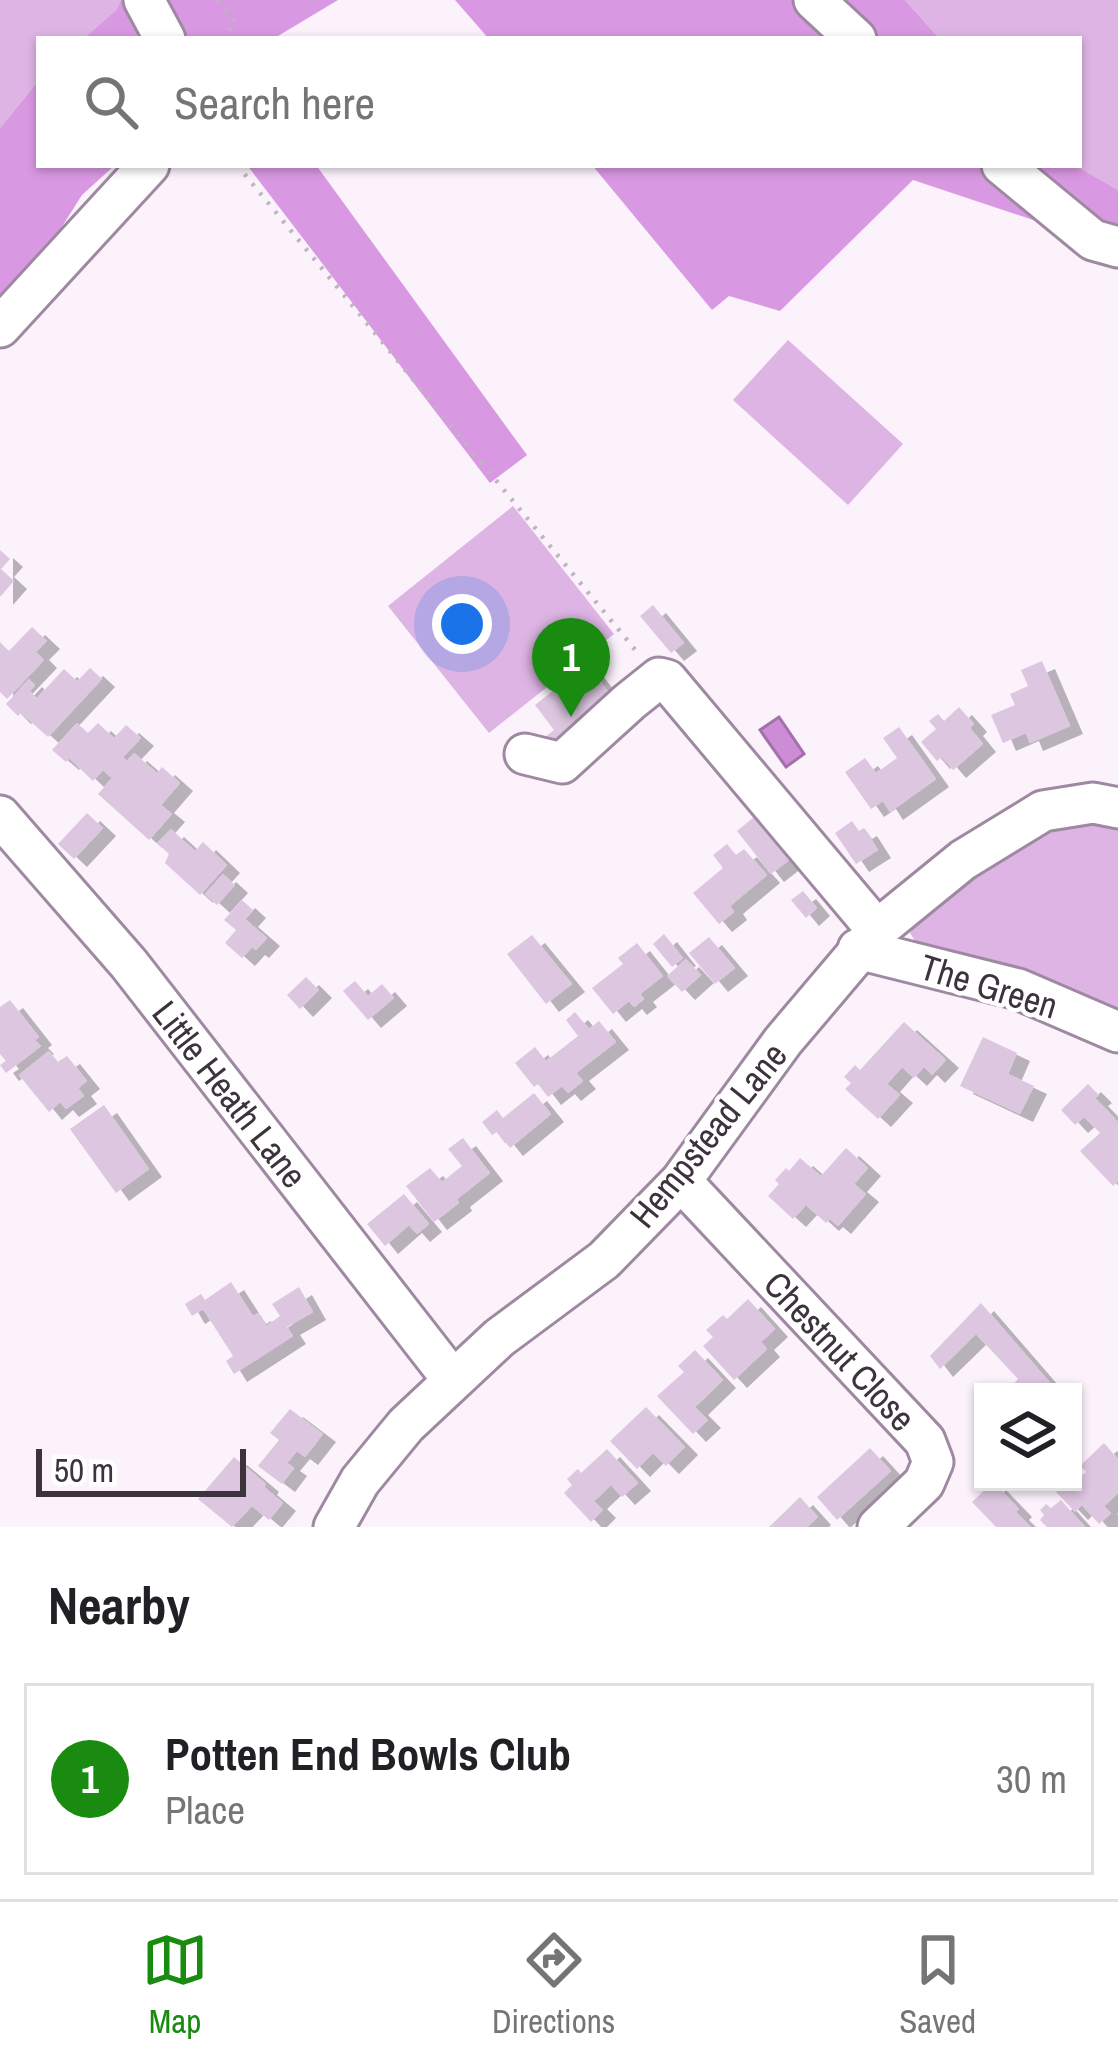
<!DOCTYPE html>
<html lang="en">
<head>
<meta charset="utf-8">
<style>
  body { margin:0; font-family:"Archivo Narrow",sans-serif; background:#f6f6f6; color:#202124 }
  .controls { position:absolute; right:36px; bottom:36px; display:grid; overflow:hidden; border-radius:0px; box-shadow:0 3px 9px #0004 }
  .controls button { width:108px; height:108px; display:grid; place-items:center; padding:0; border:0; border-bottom:3px solid #e0e0e0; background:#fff; color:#202124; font:60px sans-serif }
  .scale { position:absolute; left:36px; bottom:30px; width:210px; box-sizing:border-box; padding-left:12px; border:6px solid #3c333d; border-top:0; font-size:33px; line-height:42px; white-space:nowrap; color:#3c333d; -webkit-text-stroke:9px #fff; paint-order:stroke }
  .you { position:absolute; left:462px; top:624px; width:42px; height:42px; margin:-30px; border:9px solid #fff; border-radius:50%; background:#1a73e8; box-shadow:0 0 0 18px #1a73e833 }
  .badge { display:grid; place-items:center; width:78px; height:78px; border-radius:50%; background:#198b10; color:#fff; font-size:39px; font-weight:700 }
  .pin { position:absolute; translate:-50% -99px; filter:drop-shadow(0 3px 6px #0008) }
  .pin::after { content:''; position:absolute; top:63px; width:42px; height:36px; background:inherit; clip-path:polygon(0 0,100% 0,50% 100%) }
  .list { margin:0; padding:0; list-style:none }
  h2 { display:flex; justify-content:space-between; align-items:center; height:156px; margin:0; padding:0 48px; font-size:51px }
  h2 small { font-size:39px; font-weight:400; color:#757577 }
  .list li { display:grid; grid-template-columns:78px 1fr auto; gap:36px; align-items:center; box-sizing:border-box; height:192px; margin:0 24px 24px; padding:0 24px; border:3px solid #e0e0e0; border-radius:0px }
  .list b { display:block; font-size:45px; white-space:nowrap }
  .list p { margin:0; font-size:39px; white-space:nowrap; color:#757577 }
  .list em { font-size:39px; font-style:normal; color:#757577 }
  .icon { flex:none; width:66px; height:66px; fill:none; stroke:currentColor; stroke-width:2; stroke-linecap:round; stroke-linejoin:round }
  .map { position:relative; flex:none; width:1118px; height:1527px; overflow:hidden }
  .search { position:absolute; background:#fff; box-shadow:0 3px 9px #0004; left:36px; right:36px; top:36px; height:132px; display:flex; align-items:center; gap:30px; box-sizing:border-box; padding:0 42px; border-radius:0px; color:#757577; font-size:45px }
  .sheet { height:372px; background:#fff }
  nav { display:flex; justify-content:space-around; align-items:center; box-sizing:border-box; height:168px; border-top:3px solid #e0e0e0; background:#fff; font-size:33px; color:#757577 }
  nav a { display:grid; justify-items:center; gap:6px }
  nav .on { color:#198b10 }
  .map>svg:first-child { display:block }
</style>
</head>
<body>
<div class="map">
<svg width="1118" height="1527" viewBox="0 0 1118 1527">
  <defs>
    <filter id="shadow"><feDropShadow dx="13" dy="8" stdDeviation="0" flood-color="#0004"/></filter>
  </defs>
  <rect width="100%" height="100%" fill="#fbf2fc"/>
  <path fill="#ddb4e3" d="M 0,0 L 121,0 L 116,10 L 83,39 L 39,39 L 39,80 L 0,128 Z
    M 905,0 L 1118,0 L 1118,190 L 1075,165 L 1079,165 L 1079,39 L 940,39 Z
    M 788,340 L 903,444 L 848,505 L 733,400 Z
    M 513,506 L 614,634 L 489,733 L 388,606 Z
    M 1099,815 L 1118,821 L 1118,1018 L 922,951 L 910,933 L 934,902 L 1042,829 Z"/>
  <path fill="#d998e2" d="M 121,0 L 338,0 L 273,39 L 83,39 L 116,10 Z
    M 455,0 L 905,0 L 940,39 L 489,39 Z
    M 39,80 L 39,165 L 115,165 L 82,195 L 32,274 L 0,349 L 0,128 Z
    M 247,165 L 316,165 L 527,455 L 490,483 Z
    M 592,165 L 1075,165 L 1118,190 L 1118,236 L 1093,240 L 913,180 L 780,311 L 729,296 L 712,310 Z"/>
  <path fill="#cc8cd6" stroke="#a171a8" stroke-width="3" d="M 779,717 L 804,754 L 786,767 L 760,730 Z"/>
  <path fill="#ddc6e0" filter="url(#shadow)" d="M 0,550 L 10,559 L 1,569 L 14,581 L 0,597 Z
    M 653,605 L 684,643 L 671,653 L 640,616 Z
    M 32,627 L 47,641 L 36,652 L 44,660 L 7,699 L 0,692 L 0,642 L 9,651 Z
    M 1042,661 L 1070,726 L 1030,743 L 1026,733 L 1003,743 L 991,715 L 1015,705 L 1010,694 L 1028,686 L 1021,670 Z
    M 587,664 L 616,702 L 554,751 L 544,738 L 554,730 L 535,705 Z
    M 90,668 L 102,679 L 48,737 L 21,713 L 18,716 L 6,704 L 29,679 L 35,685 L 30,691 L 37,698 L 64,669 L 77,681 Z
    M 959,707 L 974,724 L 970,728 L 983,744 L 953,770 L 942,757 L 937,761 L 921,742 L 936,729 L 929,721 L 938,714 L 944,721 Z
    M 77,723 L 88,733 L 98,723 L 114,738 L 126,725 L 141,738 L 123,757 L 127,761 L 134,753 L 157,773 L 162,767 L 180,783 L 161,805 L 172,814 L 149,840 L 98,794 L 112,778 L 103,770 L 93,781 L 69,758 L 66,762 L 52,750 Z
    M 899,727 L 936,779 L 890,812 L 883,801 L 871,809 L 845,772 L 865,758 L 876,773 L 897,758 L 883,738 Z
    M 87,813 L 103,828 L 74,859 L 58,844 Z
    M 754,817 L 773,841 L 787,831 L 802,850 L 771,874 L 737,831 Z
    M 852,821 L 859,831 L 864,828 L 878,850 L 856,864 L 835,833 Z
    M 171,829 L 195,851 L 203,842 L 227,865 L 200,895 L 165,863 L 169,854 L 157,843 Z
    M 727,844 L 736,855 L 744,849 L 767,875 L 730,906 L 734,912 L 719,924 L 693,893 L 723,868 L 713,855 Z
    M 223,874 L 235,885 L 217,905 L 205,894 Z
    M 803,891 L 817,908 L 806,918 L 791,900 Z
    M 242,900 L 253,910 L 245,919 L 267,938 L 256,950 L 252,947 L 242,958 L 225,943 L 236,930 L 224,920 Z
    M 664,934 L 683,958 L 672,967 L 653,944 Z
    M 532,935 L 572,984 L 546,1004 L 507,954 Z
    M 709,937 L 735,968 L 715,984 L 689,953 Z
    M 637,943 L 663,976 L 640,994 L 644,999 L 634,1007 L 629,1001 L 613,1014 L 592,988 L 623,964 L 618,958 Z
    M 686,959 L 701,975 L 682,992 L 667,976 Z
    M 306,977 L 319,990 L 300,1009 L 287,995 Z
    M 355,981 L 368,996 L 382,984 L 394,998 L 368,1020 L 343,991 Z
    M 10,1000 L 39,1037 L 35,1040 L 41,1046 L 6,1073 L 0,1065 L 6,1061 L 0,1054 L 0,1007 Z
    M 575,1012 L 589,1029 L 599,1021 L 616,1042 L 576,1073 L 583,1081 L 568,1093 L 562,1086 L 548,1097 L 538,1084 L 534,1087 L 515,1063 L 535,1047 L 546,1061 L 578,1036 L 566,1020 Z
    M 904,1022 L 946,1060 L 932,1075 L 924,1067 L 914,1078 L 902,1067 L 887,1084 L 900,1095 L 878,1119 L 845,1089 L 851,1083 L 844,1077 L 855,1065 L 860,1070 Z
    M 983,1037 L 1017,1053 L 1008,1074 L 1034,1086 L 1020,1114 L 960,1086 Z
    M 49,1051 L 58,1062 L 67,1056 L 87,1081 L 78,1088 L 84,1096 L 66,1109 L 60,1102 L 49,1112 L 19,1075 Z
    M 1088,1084 L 1099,1095 L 1095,1098 L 1118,1122 L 1118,1181 L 1113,1186 L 1080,1151 L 1100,1133 L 1084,1117 L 1075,1125 L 1061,1110 Z
    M 534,1093 L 551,1114 L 510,1148 L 497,1132 L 492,1135 L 482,1122 L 497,1110 L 503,1118 Z
    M 104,1105 L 149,1169 L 116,1193 L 70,1129 Z
    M 463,1138 L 490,1173 L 457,1199 L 459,1203 L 434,1222 L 406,1186 L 430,1168 L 442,1182 L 462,1166 L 448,1149 Z
    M 846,1148 L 868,1168 L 854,1184 L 866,1194 L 838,1226 L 830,1219 L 826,1223 L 806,1205 L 793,1219 L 768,1196 L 779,1184 L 775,1180 L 786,1168 L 789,1171 L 800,1158 L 821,1176 Z
    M 404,1194 L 429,1224 L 417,1234 L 409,1225 L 385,1246 L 367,1224 Z
    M 231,1282 L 253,1316 L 258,1313 L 266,1326 L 280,1316 L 272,1304 L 299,1287 L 313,1312 L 287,1327 L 293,1336 L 234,1374 L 226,1361 L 233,1356 L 203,1309 L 192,1316 L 185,1304 L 201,1294 L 205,1300 Z
    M 748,1299 L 775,1329 L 761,1342 L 767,1349 L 734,1380 L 703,1346 L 713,1337 L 706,1330 L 723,1315 L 727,1319 Z
    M 981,1303 L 1051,1384 L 1044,1392 L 1006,1392 L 1018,1379 L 976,1334 L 940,1369 L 930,1356 Z
    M 695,1350 L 723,1380 L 695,1407 L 708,1420 L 693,1434 L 657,1396 L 684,1372 L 678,1366 Z
    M 646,1407 L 685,1447 L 666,1466 L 653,1453 L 637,1469 L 610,1441 Z
    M 290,1409 L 323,1434 L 305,1457 L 297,1451 L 287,1463 L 294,1468 L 282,1484 L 258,1466 L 279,1440 L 270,1433 Z
    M 1104,1443 L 1118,1459 L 1118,1493 L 1104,1506 L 1111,1513 L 1099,1524 L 1082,1505 L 1075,1512 L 1056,1492 L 1066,1482 L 1071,1485 L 1086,1472 L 1080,1466 Z
    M 870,1448 L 891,1471 L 837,1520 L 817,1497 Z
    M 607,1449 L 638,1483 L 622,1497 L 611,1485 L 594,1501 L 603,1510 L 591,1522 L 564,1493 L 572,1485 L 567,1479 L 578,1469 L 581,1473 Z
    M 234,1457 L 266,1484 L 264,1487 L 283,1503 L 269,1520 L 252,1506 L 232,1527 L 198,1499 Z
    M 993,1482 L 1019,1509 L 1016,1512 L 1031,1527 L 996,1527 L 972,1502 Z
    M 800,1497 L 818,1517 L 807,1527 L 769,1527 Z
    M 1061,1500 L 1085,1527 L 1047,1527 L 1040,1520 L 1044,1515 L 1040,1510 L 1046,1504 L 1051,1508 Z"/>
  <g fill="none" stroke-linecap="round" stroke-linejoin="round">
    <defs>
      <path id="minor" d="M 144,0 L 165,39
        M 814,0 L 856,39
        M 1002,165 L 1093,240 L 1118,247
        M 0,327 L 149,165
        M 525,754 L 562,763 L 629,702 L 659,678 L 667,680 L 877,930
        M 0,816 L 129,964 L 452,1379
        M 858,949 L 1018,989 L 1118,1032
        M 681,1181 L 925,1441 L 933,1462 L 924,1483 L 878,1527
        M 334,1527 L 360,1481 L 406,1425 L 499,1338 L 604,1260 L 681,1181 L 783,1041 L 877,930 L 963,860 L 1043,811 L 1093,803 L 1118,808"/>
    </defs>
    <use href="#minor" stroke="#9f89a2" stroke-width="45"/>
    <path stroke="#beb5bf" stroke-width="4.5" stroke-dasharray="3 9" stroke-linecap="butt" d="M 218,0 L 236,23 L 224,39
      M 237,165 L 637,652"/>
    <use href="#minor" stroke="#fff" stroke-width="39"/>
  </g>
  <g text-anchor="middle" stroke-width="9" stroke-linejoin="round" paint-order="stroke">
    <g font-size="36" fill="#3c333d" stroke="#fff">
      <text transform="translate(989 986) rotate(17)" y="13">The Green</text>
      <text transform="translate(230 1094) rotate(52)" y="13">Little Heath Lane</text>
      <text transform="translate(708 1135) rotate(-51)" y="13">Hempstead Lane</text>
      <text transform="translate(840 1351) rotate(47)" y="13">Chestnut Close</text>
    </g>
  </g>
</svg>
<div class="controls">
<button><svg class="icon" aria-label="layers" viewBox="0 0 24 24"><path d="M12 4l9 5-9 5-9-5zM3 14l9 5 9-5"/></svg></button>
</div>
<div class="scale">50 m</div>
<div class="you"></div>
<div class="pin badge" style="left:571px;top:717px">1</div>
<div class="search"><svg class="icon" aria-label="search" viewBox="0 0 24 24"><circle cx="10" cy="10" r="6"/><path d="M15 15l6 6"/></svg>Search here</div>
</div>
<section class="sheet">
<h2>Nearby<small></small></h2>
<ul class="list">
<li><span class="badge">1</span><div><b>Potten End Bowls Club</b><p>Place</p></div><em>30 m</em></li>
</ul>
</section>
<nav>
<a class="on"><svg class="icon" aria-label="map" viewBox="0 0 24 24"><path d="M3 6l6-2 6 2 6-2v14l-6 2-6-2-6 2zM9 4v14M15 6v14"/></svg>Map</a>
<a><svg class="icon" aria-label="directions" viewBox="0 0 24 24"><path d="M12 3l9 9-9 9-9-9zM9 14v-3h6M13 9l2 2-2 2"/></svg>Directions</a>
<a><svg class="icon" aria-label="saved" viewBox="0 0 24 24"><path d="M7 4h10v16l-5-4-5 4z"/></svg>Saved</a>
</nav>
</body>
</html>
